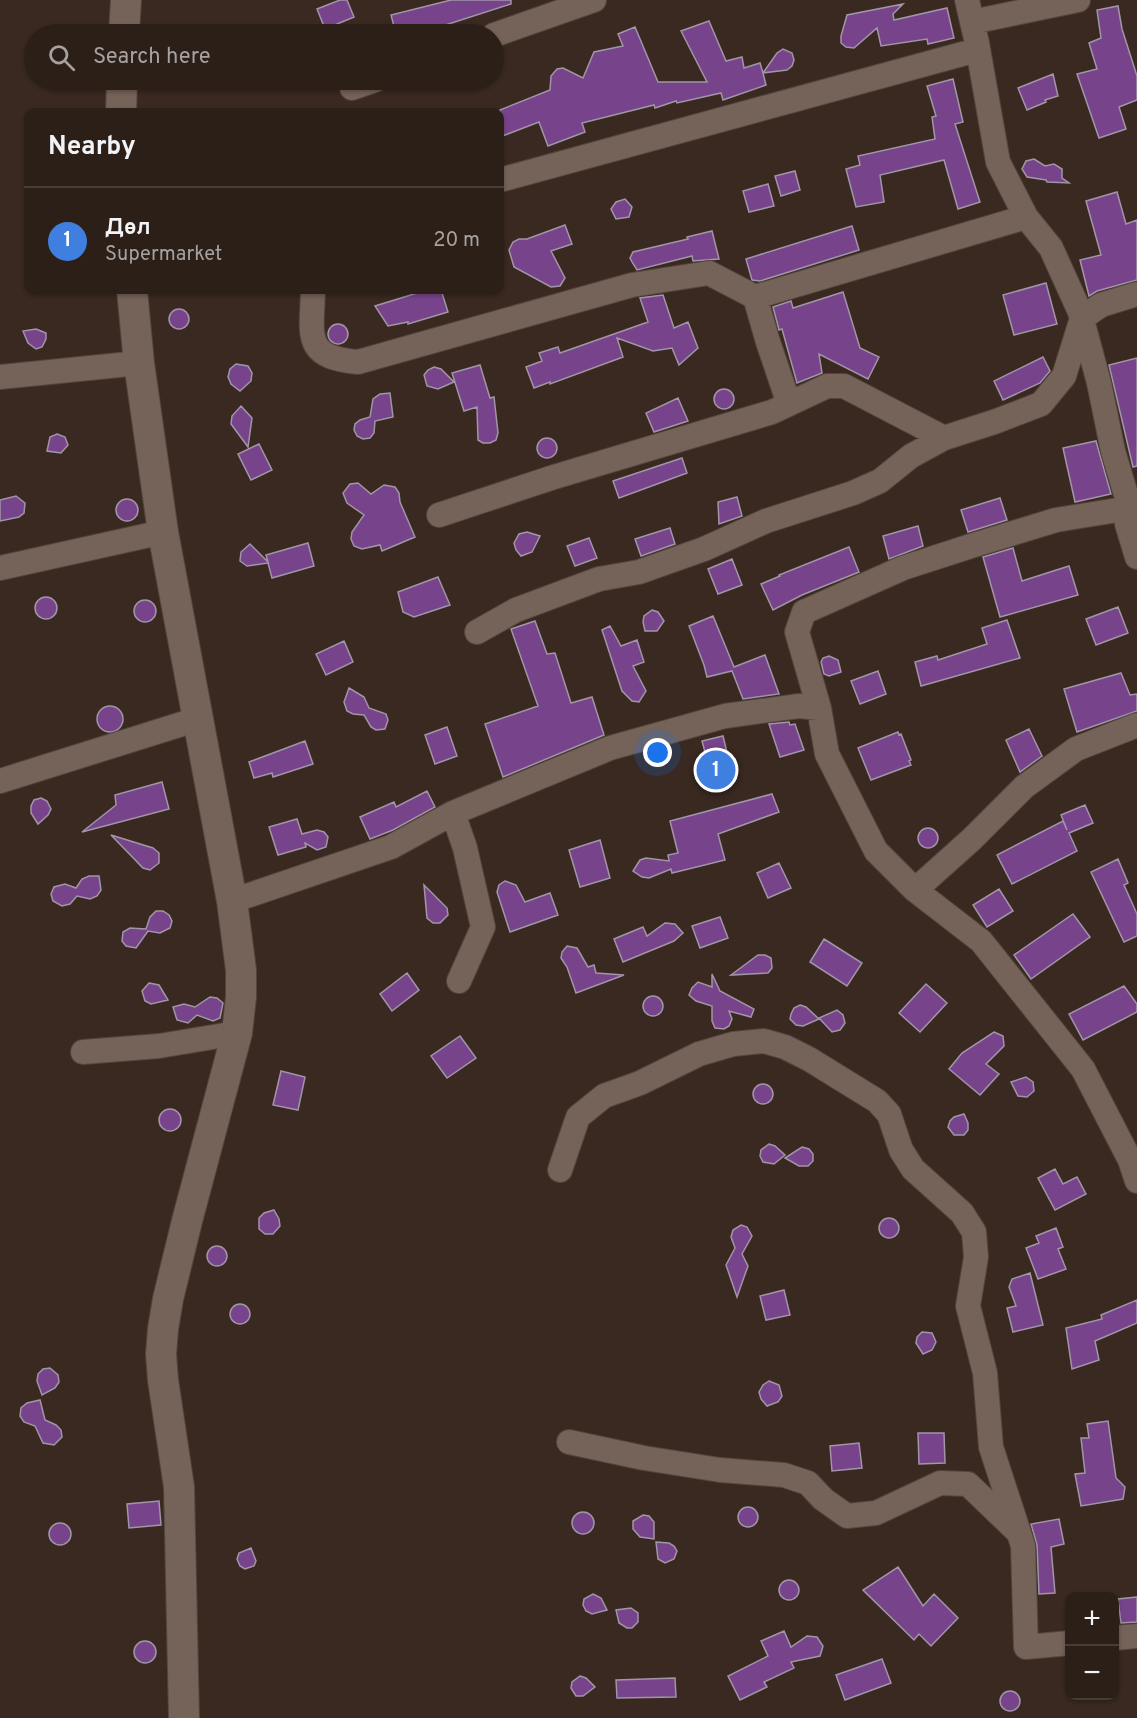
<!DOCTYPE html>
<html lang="en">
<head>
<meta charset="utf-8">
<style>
  body { margin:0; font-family:Overpass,sans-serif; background:#332721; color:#f1f3f6 }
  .controls { position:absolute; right:18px; bottom:18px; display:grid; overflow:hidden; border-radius:12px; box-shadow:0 2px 4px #0004 }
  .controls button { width:54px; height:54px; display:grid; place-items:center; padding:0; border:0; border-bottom:2px solid #473d37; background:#2b1f18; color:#f1f3f6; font:30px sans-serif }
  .you { position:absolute; left:658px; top:753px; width:21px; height:21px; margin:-15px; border:4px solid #fff; border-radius:50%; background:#1a73e8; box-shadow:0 0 0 9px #1a73e833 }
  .badge { display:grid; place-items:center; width:39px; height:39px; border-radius:50%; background:#53cdc9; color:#fff; font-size:20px; font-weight:700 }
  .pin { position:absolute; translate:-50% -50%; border:3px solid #fff; box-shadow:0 2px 6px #0006 }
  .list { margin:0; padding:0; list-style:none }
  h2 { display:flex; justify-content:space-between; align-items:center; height:78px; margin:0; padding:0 24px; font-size:26px }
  h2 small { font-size:20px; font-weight:400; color:#a6a2a2 }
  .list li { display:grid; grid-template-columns:39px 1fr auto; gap:18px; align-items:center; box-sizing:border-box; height:108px; padding:0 24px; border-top:2px solid #473d37 }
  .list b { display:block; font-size:22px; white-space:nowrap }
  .list p { margin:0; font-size:20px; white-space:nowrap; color:#a6a2a2 }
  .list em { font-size:20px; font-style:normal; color:#a6a2a2 }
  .icon { flex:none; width:33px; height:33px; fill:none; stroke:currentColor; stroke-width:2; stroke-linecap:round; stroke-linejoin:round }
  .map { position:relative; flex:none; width:1137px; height:1718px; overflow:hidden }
  .search { position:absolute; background:#2b1f18; box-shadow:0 2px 4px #0004; left:24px; top:24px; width:480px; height:66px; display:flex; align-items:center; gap:15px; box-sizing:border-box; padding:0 21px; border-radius:33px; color:#a6a2a2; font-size:22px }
  .panel { position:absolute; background:#2b1f18; box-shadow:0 2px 4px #0004; left:24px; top:108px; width:480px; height:186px; border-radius:12px }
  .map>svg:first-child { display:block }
</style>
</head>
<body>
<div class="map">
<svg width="1137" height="1718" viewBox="0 0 1137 1718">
  <rect width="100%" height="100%" fill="#392920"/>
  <path fill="#77448c" stroke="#a195a7" stroke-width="1.5" d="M 340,0 L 347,0 L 354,17 L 325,29 L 317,9 Z
    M 451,0 L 511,0 L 511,4 L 433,29 L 435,34 L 396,34 L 391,15 Z
    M 903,4 L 893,14 L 894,20 L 947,8 L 954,38 L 928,44 L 927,39 L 881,46 L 877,28 L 854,48 L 846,47 L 841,43 L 841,36 L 847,15 Z
    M 1118,6 L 1122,29 L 1137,76 L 1137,100 L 1119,107 L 1126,129 L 1099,138 L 1077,74 L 1097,69 L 1089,43 L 1101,38 L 1097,10 Z
    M 709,21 L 726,61 L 742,57 L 744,68 L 760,63 L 763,73 L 777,53 L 783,49 L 792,53 L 794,60 L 792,66 L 787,70 L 763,73 L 766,85 L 723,100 L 721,93 L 677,103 L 676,101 L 655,108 L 654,105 L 582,123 L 585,132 L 548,146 L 539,122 L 500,137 L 500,110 L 550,90 L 551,76 L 557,69 L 563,68 L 583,78 L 594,52 L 623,46 L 618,34 L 635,27 L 658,82 L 707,82 L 681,31 Z
    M 1053,74 L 1058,96 L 1045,100 L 1046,102 L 1027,110 L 1018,88 Z
    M 953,79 L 963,122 L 955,124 L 980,202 L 958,209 L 944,160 L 880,175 L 884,202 L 856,207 L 846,169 L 860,165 L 858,156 L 935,139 L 932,117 L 936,116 L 927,86 Z
    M 1034,159 L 1045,166 L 1054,164 L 1062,169 L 1062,178 L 1069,183 L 1047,182 L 1046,180 L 1027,177 L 1022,169 L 1026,161 Z
    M 795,171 L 800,190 L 781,196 L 775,176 Z
    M 768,184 L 774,206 L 749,212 L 743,191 Z
    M 1117,192 L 1126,224 L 1137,220 L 1137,280 L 1097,291 L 1089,296 L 1080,260 L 1101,255 L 1086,201 Z
    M 625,199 L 632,207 L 629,217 L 616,219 L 611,209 L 616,202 Z
    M 565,225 L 572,244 L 551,251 L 565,278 L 560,286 L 551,287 L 514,267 L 509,250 L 513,242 L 519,239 L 527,239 Z
    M 852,226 L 859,250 L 760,281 L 752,280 L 746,259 Z
    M 712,231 L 719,259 L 693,261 L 692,256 L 637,270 L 632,262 L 630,258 L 633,252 L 688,239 L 687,237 Z
    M 1046,283 L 1057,324 L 1014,335 L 1003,295 Z
    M 427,290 L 441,290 L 448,312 L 408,324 L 408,322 L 388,326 L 375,306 Z
    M 843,292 L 860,348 L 879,357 L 868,379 L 819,354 L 822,373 L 797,383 L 782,329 L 779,330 L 773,307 L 791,301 L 793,308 Z
    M 663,295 L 674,328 L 688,322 L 698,348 L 679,365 L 672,348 L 653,351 L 617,338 L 623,357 L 550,384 L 550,382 L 534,388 L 526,367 L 542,361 L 539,353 L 558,347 L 560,353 L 648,322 L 640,298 Z
    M169 319a10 10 0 1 1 20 0a10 10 0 1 1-20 0Z
    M328 334a10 10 0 1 1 20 0a10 10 0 1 1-20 0Z
    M 36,329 L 46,333 L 46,339 L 42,347 L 36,349 L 28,343 L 23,331 Z
    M 1043,357 L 1050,371 L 1040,383 L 1003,400 L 994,381 Z
    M 1137,358 L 1137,466 L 1133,467 L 1109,365 Z
    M 236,364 L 248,366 L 252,373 L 251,381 L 240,391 L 231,384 L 228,377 L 230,369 Z
    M 480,365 L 490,398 L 494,397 L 498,433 L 496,440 L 490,443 L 483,443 L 478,440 L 477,407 L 464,411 L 452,373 Z
    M 434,367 L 441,369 L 454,382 L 438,389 L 427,386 L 424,375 L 428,370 Z
    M714 399a10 10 0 1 1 20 0a10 10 0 1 1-20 0Z
    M 390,393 L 393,417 L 375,421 L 374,433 L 370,438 L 363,439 L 357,436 L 354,430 L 355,424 L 360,420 L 370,417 L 373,399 L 380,394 Z
    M 678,398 L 688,421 L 654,432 L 646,413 Z
    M 241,406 L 252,418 L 248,447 L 231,424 L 232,416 Z
    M 57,434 L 65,437 L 68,445 L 61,453 L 47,451 L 50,437 Z
    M537 448a10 10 0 1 1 20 0a10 10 0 1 1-20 0Z
    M 1096,441 L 1111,494 L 1075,502 L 1063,448 Z
    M 259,444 L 272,470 L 251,480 L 238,454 Z
    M 682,458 L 687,473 L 619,498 L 613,481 Z
    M 358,483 L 371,494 L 384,485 L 395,487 L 399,493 L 400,502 L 415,537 L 382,551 L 380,545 L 362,549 L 354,546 L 351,539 L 352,532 L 364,515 L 347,503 L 343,493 L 350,484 Z
    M 16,496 L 25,503 L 24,513 L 19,517 L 0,521 L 0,500 Z
    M 737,497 L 742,516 L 719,524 L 718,502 Z
    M 1000,498 L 1007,520 L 968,532 L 961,510 Z
    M116 510a11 11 0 1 1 22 0a11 11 0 1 1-22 0Z
    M 918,526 L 923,546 L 889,559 L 883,536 Z
    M 670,528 L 675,544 L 641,556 L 635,539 Z
    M 527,532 L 540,536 L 532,552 L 521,556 L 516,550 L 514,543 L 519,534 Z
    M 589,538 L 597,558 L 575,566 L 567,546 Z
    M 308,543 L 314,566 L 272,578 L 268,563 L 247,566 L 240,561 L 241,552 L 250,544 L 268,562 L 266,555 Z
    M 849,547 L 859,572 L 802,595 L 773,610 L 761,584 L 780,576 L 779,575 Z
    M 1013,548 L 1022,581 L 1069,566 L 1078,595 L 1000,617 L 983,557 Z
    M 732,559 L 742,585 L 718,594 L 708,569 Z
    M 438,577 L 450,605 L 414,617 L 403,612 L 398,592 Z
    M35 608a11 11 0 1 1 22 0a11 11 0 1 1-22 0Z
    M134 611a11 11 0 1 1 22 0a11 11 0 1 1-22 0Z
    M 1118,607 L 1128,633 L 1096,645 L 1086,619 Z
    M 652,610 L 658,612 L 664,621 L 657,631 L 645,631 L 643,622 L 644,616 Z
    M 713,616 L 734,667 L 765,655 L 779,694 L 743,699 L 732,671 L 707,677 L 704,665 L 689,626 Z
    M 1007,620 L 1020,658 L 921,686 L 915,662 L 937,656 L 938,660 L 987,644 L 982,628 Z
    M 535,621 L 547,654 L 555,653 L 571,703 L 592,697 L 604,735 L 503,777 L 485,724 L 538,706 L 511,629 Z
    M 610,626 L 621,646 L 637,640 L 644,662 L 633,666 L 646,691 L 639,702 L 632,701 L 622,691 L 602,630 Z
    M 344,641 L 353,662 L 326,675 L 316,654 Z
    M 829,656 L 838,660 L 841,672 L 829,676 L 824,674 L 821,662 L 823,658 Z
    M 878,671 L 886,694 L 860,704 L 851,681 Z
    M 1121,673 L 1130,695 L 1137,694 L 1137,711 L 1077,732 L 1064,689 Z
    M 349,688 L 364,697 L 369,708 L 386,714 L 388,720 L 385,729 L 376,730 L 371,727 L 364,715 L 353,714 L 347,711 L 344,702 Z
    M97 719a13 13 0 1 1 26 0a13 13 0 1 1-26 0Z
    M 789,722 L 790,725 L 795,724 L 804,750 L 780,757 L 769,724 Z
    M 447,727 L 457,756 L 435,764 L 425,735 Z
    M 1029,729 L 1042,756 L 1020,772 L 1006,740 Z
    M 898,732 L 899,735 L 901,734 L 911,760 L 909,761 L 911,765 L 871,780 L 858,748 Z
    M 723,736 L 731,769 L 711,774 L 702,741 Z
    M 305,741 L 313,764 L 273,777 L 272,773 L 254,778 L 249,762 Z
    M 162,782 L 169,809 L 82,832 L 116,805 L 115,795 Z
    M 427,791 L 435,807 L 393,830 L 370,839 L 360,817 L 394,802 L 396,807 Z
    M 772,794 L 779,812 L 718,834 L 725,860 L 672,873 L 671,869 L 649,878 L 642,877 L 633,871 L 640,860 L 646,858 L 669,861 L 668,855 L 678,853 L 670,821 Z
    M 41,798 L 47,801 L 51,809 L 48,815 L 38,824 L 31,813 L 31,806 L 34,800 Z
    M 1085,805 L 1093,823 L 1069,833 L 1077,851 L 1012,884 L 997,855 L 1063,821 L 1067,830 L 1061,815 Z
    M 297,819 L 302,834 L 317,830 L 324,832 L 328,837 L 326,847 L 317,850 L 305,843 L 306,847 L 278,855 L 269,827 Z
    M918 838a10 10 0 1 1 20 0a10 10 0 1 1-20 0Z
    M 111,835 L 153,848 L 159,853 L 159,863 L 150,870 L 143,868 Z
    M 600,840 L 610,878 L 580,887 L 569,850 Z
    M 1118,859 L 1128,883 L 1124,885 L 1137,914 L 1137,936 L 1124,942 L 1091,872 Z
    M 779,863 L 791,888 L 768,898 L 757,873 Z
    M 89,876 L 99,876 L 101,890 L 97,896 L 90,899 L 77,896 L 70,904 L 62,906 L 53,901 L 51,894 L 54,887 L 65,884 L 76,888 L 82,879 Z
    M 505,881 L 516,885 L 525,902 L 550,893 L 558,915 L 510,932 L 497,892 L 499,885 Z
    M 424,885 L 447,908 L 448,915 L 440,923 L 433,923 L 427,918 Z
    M 999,889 L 1013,911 L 987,927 L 973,905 Z
    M 156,911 L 163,911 L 169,915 L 172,921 L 170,928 L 160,933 L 148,931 L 136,948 L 126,946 L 122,941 L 123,932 L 130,928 L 146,929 L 150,917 Z
    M 1073,914 L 1090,937 L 1031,979 L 1014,955 Z
    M 720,917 L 728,938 L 700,948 L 692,926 Z
    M 665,923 L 675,924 L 683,933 L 674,941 L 623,962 L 614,939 L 643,927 L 647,936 Z
    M 824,939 L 862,963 L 847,986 L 810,962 Z
    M 567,946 L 577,948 L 588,967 L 594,965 L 596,973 L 624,975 L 576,993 L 567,967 L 561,958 L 562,952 Z
    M 758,955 L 765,955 L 771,958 L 772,968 L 768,973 L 731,975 Z
    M 407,973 L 419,990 L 392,1011 L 380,994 Z
    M 712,974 L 720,991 L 754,1009 L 751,1017 L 729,1011 L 732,1019 L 729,1026 L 724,1029 L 715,1028 L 712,1021 L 712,1006 L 696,1001 L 689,995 L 692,988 L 698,982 L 712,987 Z
    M 149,983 L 159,985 L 168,1000 L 151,1004 L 145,1001 L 142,991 Z
    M 926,984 L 947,1003 L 920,1032 L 899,1013 Z
    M 1124,986 L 1137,1004 L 1137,1012 L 1083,1040 L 1069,1014 Z
    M643 1006a10 10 0 1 1 20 0a10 10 0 1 1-20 0Z
    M 210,997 L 217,998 L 223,1003 L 220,1018 L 213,1021 L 197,1015 L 188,1023 L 177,1020 L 173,1007 L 184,1004 L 195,1007 Z
    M 800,1005 L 806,1007 L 819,1019 L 803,1026 L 796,1025 L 790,1019 L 791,1014 L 794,1008 Z
    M 837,1010 L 843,1015 L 845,1023 L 840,1030 L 832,1032 L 819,1018 Z
    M 994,1032 L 1003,1036 L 1004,1046 L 986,1064 L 999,1074 L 980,1095 L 949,1069 L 962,1053 Z
    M 460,1036 L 476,1058 L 447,1078 L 431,1056 Z
    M 281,1071 L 305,1077 L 298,1110 L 273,1105 Z
    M 1026,1077 L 1033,1082 L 1034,1091 L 1027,1097 L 1018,1096 L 1011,1082 Z
    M753 1094a10 10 0 1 1 20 0a10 10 0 1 1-20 0Z
    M159 1120a11 11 0 1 1 22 0a11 11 0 1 1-22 0Z
    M 964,1114 L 968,1123 L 968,1130 L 964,1135 L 954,1135 L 948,1127 L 950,1121 L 954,1117 Z
    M 769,1144 L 775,1146 L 785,1155 L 774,1164 L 763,1162 L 760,1156 L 761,1150 Z
    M 802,1147 L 809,1149 L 813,1154 L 813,1161 L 808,1166 L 799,1166 L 785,1158 Z
    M 1055,1169 L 1063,1184 L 1077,1177 L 1086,1194 L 1055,1210 L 1038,1178 Z
    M 274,1210 L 279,1219 L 280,1226 L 273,1234 L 265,1234 L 259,1229 L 259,1218 L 264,1213 Z
    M879 1228a10 10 0 1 1 20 0a10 10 0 1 1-20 0Z
    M 741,1225 L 747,1227 L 752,1236 L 742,1254 L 748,1266 L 737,1297 L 726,1265 L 735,1248 L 731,1237 L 733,1230 Z
    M 1056,1228 L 1063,1247 L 1058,1249 L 1066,1269 L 1038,1279 L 1026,1248 L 1039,1243 L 1036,1236 Z
    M207 1256a10 10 0 1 1 20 0a10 10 0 1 1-20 0Z
    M 1030,1273 L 1043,1325 L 1013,1332 L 1007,1308 L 1016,1306 L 1009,1287 L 1012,1279 Z
    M 784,1290 L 790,1315 L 766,1320 L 760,1296 Z
    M 1137,1300 L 1137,1323 L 1095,1341 L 1099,1360 L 1072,1369 L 1066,1328 L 1102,1319 L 1101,1315 Z
    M230 1314a10 10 0 1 1 20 0a10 10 0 1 1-20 0Z
    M 922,1332 L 932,1333 L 936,1342 L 932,1350 L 923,1354 L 916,1343 L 917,1337 Z
    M 50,1368 L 58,1375 L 59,1382 L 55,1388 L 42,1395 L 37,1381 L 38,1374 L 43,1369 Z
    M 769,1381 L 779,1385 L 782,1396 L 778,1402 L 767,1406 L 761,1399 L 759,1392 L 763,1385 Z
    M 40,1400 L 45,1420 L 56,1425 L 61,1430 L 62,1437 L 54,1445 L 43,1443 L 35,1426 L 24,1422 L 20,1416 L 21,1408 L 27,1403 Z
    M 1108,1421 L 1116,1478 L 1125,1487 L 1123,1499 L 1081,1506 L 1075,1474 L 1085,1473 L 1081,1438 L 1089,1438 L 1087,1424 Z
    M 918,1433 L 944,1433 L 945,1463 L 919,1464 Z
    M 859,1443 L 862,1468 L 832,1471 L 830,1446 Z
    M 159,1501 L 161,1525 L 129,1528 L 127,1504 Z
    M738 1517a10 10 0 1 1 20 0a10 10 0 1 1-20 0Z
    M572 1523a11 11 0 1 1 22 0a11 11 0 1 1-22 0Z
    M 643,1515 L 649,1516 L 654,1522 L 654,1539 L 640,1537 L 633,1529 L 633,1521 Z
    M 1059,1519 L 1064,1544 L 1051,1547 L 1055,1593 L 1039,1594 L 1037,1545 L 1031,1524 Z
    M49 1534a11 11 0 1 1 22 0a11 11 0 1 1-22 0Z
    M 656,1542 L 669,1543 L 674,1546 L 677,1551 L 674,1559 L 665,1563 L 658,1559 Z
    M 251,1548 L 256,1561 L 254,1566 L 245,1569 L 240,1566 L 237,1559 L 239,1553 Z
    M 898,1567 L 923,1606 L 934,1594 L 958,1618 L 931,1646 L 919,1634 L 914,1640 L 863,1590 Z
    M779 1590a10 10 0 1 1 20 0a10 10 0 1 1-20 0Z
    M 593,1594 L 601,1598 L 607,1610 L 592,1614 L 586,1611 L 583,1605 L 584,1599 Z
    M 1137,1597 L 1137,1622 L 1121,1623 L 1118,1599 Z
    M 631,1608 L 638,1613 L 638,1622 L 632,1628 L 627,1628 L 619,1623 L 616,1610 Z
    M 784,1631 L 791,1647 L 807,1636 L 817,1637 L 823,1646 L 820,1656 L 791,1662 L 794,1668 L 764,1682 L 767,1687 L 740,1700 L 728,1676 L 768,1656 L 761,1641 Z
    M134 1652a11 11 0 1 1 22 0a11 11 0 1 1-22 0Z
    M 882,1659 L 891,1683 L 845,1700 L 836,1675 Z
    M 580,1676 L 586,1678 L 595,1687 L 583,1696 L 576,1696 L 571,1688 L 572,1682 Z
    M 675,1678 L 676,1697 L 617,1698 L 616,1680 Z
    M1000 1701a10 10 0 1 1 20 0a10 10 0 1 1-20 0Z"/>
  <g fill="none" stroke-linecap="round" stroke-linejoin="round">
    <defs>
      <path id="minor" d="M 967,0 L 977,43 L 998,162 L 1026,217 L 1051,248 L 1080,312 L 1099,383 L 1113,451 L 1130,508 L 1127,524 L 1137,557
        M 972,22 L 1078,0
        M 494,35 L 594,0
        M 352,88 L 375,80
        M 500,180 L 977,50
        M 313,290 C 312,335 302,357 358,362 L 632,285 L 709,273 L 755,297 L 1026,217
        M 755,297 L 768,342 L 789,404
        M 0,377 L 139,363
        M 1137,503 L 1130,508 L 1056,520 L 974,545 L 903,568 L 804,612 L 797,632 L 819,708 L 827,754 L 876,851 L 915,890 L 981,941 L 1083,1069 L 1130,1160 L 1137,1181
        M 439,515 L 554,477 L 772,412 L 827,386 L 844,386 L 944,438
        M 0,568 L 163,532
        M 477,632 L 516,610 L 599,579 L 639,572 L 704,549 L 766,521 L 853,493 L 880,481 L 911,456 L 944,438 L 994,422 L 1041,404 L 1064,376 L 1082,318 L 1101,305 L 1137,294
        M 0,781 L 198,719
        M 453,813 L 465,848 L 483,927 L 459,981
        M 915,890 L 972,839 L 1024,787 L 1076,749 L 1137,725
        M 232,901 L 391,847 L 453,813 L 610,748 L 725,716 L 799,706 L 819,708
        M 83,1052 L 159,1046 L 237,1033
        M 560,1170 L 578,1117 L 604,1096 L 640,1083 L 699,1054 L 733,1044 L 764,1041 L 785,1047 L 809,1059 L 877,1101 L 889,1114 L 901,1150 L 913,1169 L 962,1213 L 974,1232 L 976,1257 L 968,1306 L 985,1373 L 991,1447 L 1019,1533
        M 569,1442 L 644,1458 L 720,1470 L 784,1475 L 808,1483 L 823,1499 L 847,1516 L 876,1513 L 940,1483 L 968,1484 L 1019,1533 L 1023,1546 L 1026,1647 L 1070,1643
        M 1114,1638 L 1137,1636"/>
      <path id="tertiary" d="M 124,34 L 126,0
        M 121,112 L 122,80
        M 132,290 L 139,363 L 163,532 L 232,901 L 241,970 L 241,997 L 237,1033 L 187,1221 L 168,1299 L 163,1329 L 161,1354 L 163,1380 L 179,1487 L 184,1718"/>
    </defs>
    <use href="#minor" stroke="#53453e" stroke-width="26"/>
    <use href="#tertiary" stroke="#53453e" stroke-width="32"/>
    <use href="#minor" stroke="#756258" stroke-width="24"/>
    <use href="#tertiary" stroke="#756258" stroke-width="30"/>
  </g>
</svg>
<div class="controls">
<button>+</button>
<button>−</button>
</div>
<div class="you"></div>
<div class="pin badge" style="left:716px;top:770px;background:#3f7fe0">1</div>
<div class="search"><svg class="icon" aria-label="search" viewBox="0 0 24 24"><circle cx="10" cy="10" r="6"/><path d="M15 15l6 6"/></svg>Search here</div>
<section class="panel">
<h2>Nearby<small></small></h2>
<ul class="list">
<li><span class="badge" style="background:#3f7fe0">1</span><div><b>Дөл</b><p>Supermarket</p></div><em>20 m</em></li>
</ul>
</section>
</div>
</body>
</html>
